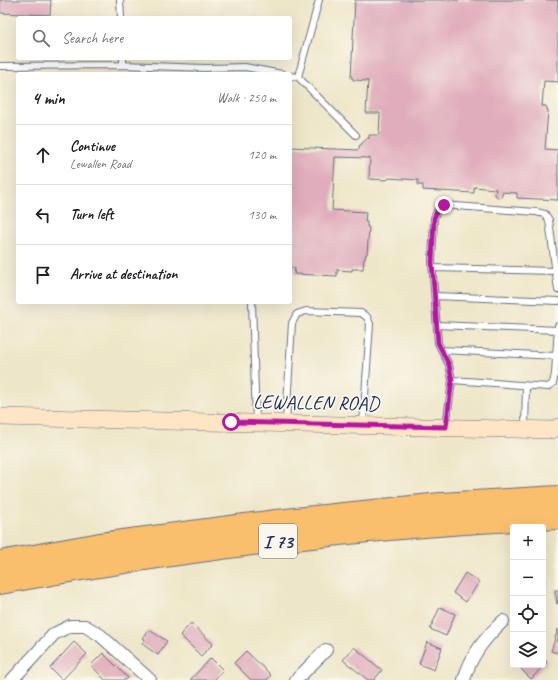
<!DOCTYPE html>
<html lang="en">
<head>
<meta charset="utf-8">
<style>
  body { margin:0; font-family:Caveat,sans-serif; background:#f6f6f6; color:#202124 }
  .controls { position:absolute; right:12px; bottom:12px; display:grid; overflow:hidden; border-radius:4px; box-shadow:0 4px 16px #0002 }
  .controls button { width:36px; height:36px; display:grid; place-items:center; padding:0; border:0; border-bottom:1px solid #e0e0e0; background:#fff; color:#202124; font:20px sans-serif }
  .stop { position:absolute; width:12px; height:12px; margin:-9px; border:3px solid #b5179e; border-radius:50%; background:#fff }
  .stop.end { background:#b5179e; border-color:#fff; box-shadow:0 1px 4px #0008 }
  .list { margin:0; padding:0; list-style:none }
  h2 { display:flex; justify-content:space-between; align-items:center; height:52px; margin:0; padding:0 16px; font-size:17px }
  h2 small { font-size:13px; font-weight:400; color:#757577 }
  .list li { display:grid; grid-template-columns:26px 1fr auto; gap:12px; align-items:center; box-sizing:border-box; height:60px; padding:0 16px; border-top:1px solid #e0e0e0 }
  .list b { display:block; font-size:15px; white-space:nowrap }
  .list p { margin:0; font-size:13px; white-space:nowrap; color:#757577 }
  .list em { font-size:13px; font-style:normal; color:#757577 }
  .icon { flex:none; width:22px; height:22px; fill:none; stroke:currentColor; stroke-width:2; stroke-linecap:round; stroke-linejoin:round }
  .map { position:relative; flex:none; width:558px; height:680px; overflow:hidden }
  .search { position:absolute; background:#fff; box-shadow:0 4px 16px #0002; left:16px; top:16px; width:276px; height:44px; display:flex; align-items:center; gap:10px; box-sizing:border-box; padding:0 14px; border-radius:4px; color:#757577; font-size:15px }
  .panel { position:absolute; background:#fff; box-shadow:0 4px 16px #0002; left:16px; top:72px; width:276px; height:232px; border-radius:4px }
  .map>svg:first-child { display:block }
</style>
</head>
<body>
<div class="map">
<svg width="558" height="680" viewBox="0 0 558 680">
  <rect width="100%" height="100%" fill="#fbf7ec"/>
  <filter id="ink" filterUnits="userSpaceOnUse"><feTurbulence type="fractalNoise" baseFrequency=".025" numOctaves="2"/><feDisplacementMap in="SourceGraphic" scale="8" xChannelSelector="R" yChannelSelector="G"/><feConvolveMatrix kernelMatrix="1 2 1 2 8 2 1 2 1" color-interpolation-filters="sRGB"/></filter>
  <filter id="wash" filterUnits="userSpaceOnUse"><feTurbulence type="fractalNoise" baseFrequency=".012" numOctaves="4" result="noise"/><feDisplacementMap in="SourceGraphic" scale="16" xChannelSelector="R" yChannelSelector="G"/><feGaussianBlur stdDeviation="0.9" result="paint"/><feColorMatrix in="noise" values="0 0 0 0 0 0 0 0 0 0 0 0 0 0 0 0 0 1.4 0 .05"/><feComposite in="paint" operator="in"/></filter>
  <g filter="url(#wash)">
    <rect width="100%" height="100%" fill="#eee6c8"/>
    <g id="blocks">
      <path fill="#e0adbc" d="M 0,0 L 51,0 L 50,15 L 0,13 Z
        M 355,0 L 558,0 L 558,82 L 544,81 L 542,106 L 546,106 L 548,111 L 545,149 L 558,150 L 558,200 L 517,198 L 517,193 L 502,192 L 502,196 L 499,198 L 495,195 L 496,189 L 474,187 L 474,193 L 423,190 L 423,185 L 418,185 L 418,180 L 389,178 L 387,180 L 369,179 L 370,158 L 335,157 L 332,210 L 366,212 L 365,222 L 367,222 L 367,227 L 369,227 L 367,254 L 366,254 L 365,259 L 364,259 L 363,269 L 352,269 L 352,271 L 337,270 L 337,276 L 294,274 L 295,268 L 290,268 L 290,147 L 358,150 L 360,148 L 359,146 L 368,138 L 369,139 L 369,135 L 379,135 L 380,113 L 366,113 L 368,81 L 353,80 L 353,78 L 351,78 Z
        M 543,567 L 545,567 L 545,583 L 543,583 Z
        M 465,573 L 479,582 L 466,602 L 453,593 Z
        M 555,590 L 558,590 L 558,604 L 557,604 Z
        M 440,607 L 455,614 L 446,636 L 430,629 Z
        M 191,623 L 213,644 L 201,656 L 180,635 Z
        M 558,629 L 558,653 L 551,651 Z
        M 149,630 L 167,641 L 158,655 L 142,644 L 145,639 L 143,638 Z
        M 74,642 L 87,654 L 62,680 L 50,668 Z
        M 427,642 L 442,648 L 434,670 L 419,664 Z
        M 354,647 L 382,670 L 374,680 L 368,680 L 343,660 Z
        M 246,651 L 271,675 L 267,680 L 251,680 L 234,663 Z
        M 103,653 L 128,678 L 126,680 L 105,680 L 91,665 Z
        M 211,658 L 223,670 L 214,680 L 190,680 Z
        M 543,658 L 547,662 L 531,679 L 520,668 L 523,665 L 543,665 Z"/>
    </g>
  </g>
  <g filter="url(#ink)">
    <use href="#blocks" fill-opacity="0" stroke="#656f83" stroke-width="1"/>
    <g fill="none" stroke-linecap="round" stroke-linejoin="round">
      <defs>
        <path id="lane" d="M 120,0 L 121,18
          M 123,58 L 123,65 L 205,68 L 245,67 L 282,74
          M 0,66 L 123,65
          M 290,76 L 298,77 L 319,0
          M 298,77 L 356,135
          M 433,268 L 556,271
          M 435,296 L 558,301
          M 252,302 L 256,422
          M 437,325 L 558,330
          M 442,350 L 556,356
          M 452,380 L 548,387 L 553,383 L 555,374 L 558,326
          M 286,422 L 292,323 L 297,314 L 306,311 L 361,313 L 367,317 L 370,324 L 363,424
          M 446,427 L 452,380 L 449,365 L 438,343 L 432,262 L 434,218 L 438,209 L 443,205 L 536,212 L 545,214 L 549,220 L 558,290
          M 525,429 L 526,386"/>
        <path id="street" d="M 12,680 L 54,634 L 70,626 L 85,626 L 100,635 L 150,680
          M 296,680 L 326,650
          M 464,680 C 471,655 484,639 503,621"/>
        <path id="secondary" d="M 0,417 L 552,430 L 558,427"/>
        <path id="highway" d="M 0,562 L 100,544 L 276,521 L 441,504 L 558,497
          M 0,583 C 184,550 371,525 558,518"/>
      </defs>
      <use href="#lane" stroke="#656f83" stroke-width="8"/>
      <use href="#street" stroke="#656f83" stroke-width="14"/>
      <use href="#secondary" stroke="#656f83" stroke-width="18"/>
      <use href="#highway" stroke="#656f83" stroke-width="24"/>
      <use href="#lane" stroke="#fff" stroke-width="6"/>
      <use href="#street" stroke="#fff" stroke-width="12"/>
      <use href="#secondary" stroke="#fde5c5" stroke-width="17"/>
      <use href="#highway" stroke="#f9bf6d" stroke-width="22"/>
    </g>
  </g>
  <g fill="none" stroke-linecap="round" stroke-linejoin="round" filter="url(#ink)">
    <path stroke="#b5179e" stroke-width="5" d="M 231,422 L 446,427 L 452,380 L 449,365 L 438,343 L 432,262 L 434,218 L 438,209 L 444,205"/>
  </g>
  <g text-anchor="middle" stroke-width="3.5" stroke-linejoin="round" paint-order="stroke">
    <rect fill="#fbf7ec" stroke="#5e6b89" stroke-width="1" x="259" y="524" width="38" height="34" rx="3"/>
    <g font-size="19" font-weight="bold" fill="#1b2f5e">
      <text x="278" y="548">I 73</text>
    </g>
    <g font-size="20" fill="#1b2f5e" stroke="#fbf7ec">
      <text transform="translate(316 402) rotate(1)" y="7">LEWALLEN ROAD</text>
    </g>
  </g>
</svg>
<div class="controls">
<button>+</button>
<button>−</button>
<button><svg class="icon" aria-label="locate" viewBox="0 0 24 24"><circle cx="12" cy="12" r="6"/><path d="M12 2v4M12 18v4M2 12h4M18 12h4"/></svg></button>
<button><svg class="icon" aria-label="layers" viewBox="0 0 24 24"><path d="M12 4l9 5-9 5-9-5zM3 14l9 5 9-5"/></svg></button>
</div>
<div class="stop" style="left:231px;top:422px"></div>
<div class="stop end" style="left:444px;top:205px"></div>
<div class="search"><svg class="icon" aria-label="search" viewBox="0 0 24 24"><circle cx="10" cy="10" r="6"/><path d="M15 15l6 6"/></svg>Search here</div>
<section class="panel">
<h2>4 min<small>Walk · 250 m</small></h2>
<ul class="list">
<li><svg class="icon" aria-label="ahead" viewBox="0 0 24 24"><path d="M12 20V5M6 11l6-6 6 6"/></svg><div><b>Continue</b><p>Lewallen Road</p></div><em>120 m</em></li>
<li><svg class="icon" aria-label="left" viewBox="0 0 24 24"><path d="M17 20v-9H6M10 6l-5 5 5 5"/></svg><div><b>Turn left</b></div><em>130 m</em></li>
<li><svg class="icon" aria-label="arrive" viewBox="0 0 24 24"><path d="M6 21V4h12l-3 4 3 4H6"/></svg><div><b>Arrive at destination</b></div></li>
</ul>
</section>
</div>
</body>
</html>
